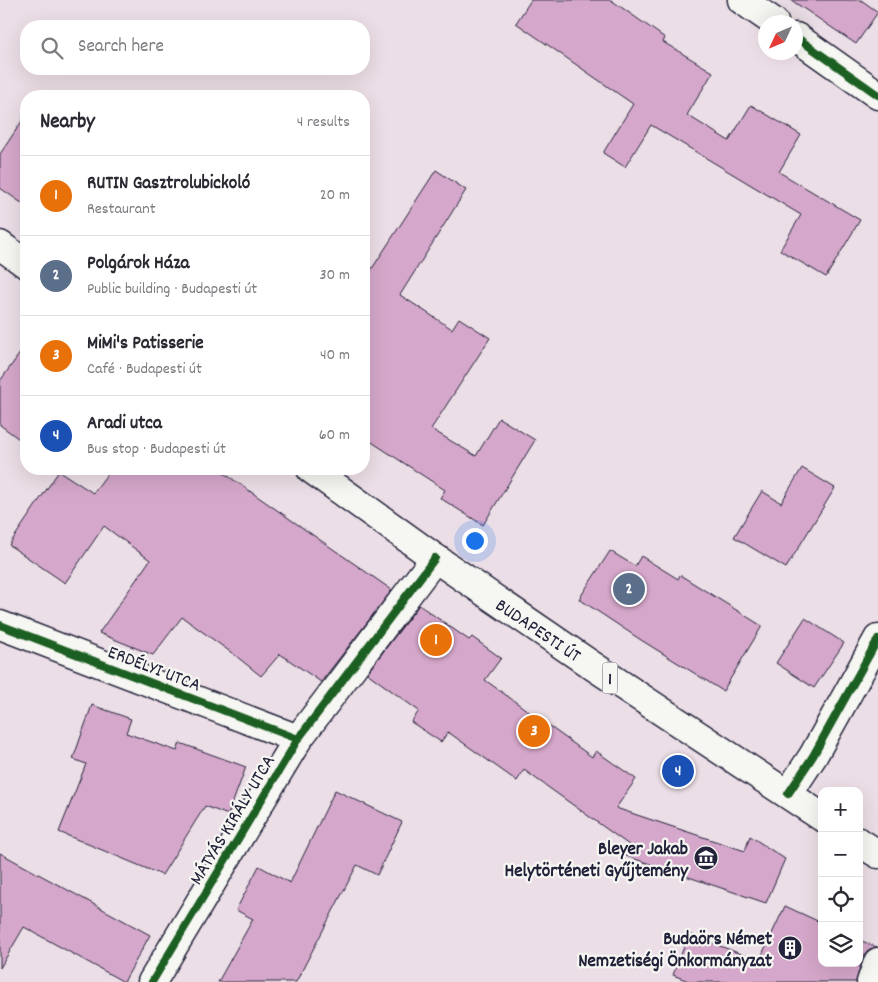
<!DOCTYPE html>
<html lang="en">
<head>
<meta charset="utf-8">
<style>
  body { margin:0; font-family:Dekko,sans-serif; background:#f2f2f3; color:#2b2b33 }
  .controls { position:absolute; right:15px; bottom:15px; display:grid; overflow:hidden; border-radius:10px; box-shadow:0 5px 20px #0002 }
  .controls button { width:45px; height:45px; display:grid; place-items:center; padding:0; border:0; border-bottom:1px solid #e1e1e2; background:#fff; color:#2b2b33; font:25px sans-serif }
  .compass { position:absolute; left:758px; top:15px; width:45px; height:45px; border-radius:50%; background:#fff; box-shadow:0 5px 20px #0002; rotate:226deg }
  .you { position:absolute; left:474px; top:540px; width:18px; height:18px; margin:-12px; border:4px solid #fff; border-radius:50%; background:#1a73e8; box-shadow:0 0 0 8px #1a73e833 }
  .badge { display:grid; place-items:center; width:32px; height:32px; border-radius:50%; background:#b45309; color:#fff; font-size:16px; font-weight:700 }
  .pin { position:absolute; translate:-50% -50%; border:2px solid #fff; box-shadow:0 1px 5px #0006 }
  .list { margin:0; padding:0; list-style:none }
  h2 { display:flex; justify-content:space-between; align-items:center; height:65px; margin:0; padding:0 20px; font-size:21px }
  h2 small { font-size:16px; font-weight:400; color:#7c7c81 }
  .list li { display:grid; grid-template-columns:32px 1fr auto; gap:15px; align-items:center; box-sizing:border-box; height:80px; padding:0 20px; border-top:1px solid #e1e1e2 }
  .list b { display:block; font-size:19px; white-space:nowrap }
  .list p { margin:0; font-size:16px; white-space:nowrap; color:#7c7c81 }
  .list em { font-size:16px; font-style:normal; color:#7c7c81 }
  .icon { flex:none; width:28px; height:28px; fill:none; stroke:currentColor; stroke-width:2; stroke-linecap:round; stroke-linejoin:round }
  .map { position:relative; flex:none; width:878px; height:982px; overflow:hidden }
  .search { position:absolute; background:#fff; box-shadow:0 5px 20px #0002; left:20px; top:20px; width:350px; height:55px; display:flex; align-items:center; gap:12px; box-sizing:border-box; padding:0 18px; border-radius:20px; color:#7c7c81; font-size:19px }
  .panel { position:absolute; background:#fff; box-shadow:0 5px 20px #0002; left:20px; top:90px; width:350px; height:385px; border-radius:20px }
  .map>svg:first-child { display:block }
</style>
</head>
<body>
<div class="map">
<svg width="878" height="982" viewBox="0 0 878 982">
  <rect width="100%" height="100%" fill="#ecdee6"/>
  <filter id="ink" filterUnits="userSpaceOnUse"><feTurbulence type="fractalNoise" baseFrequency=".02" numOctaves="2"/><feDisplacementMap in="SourceGraphic" scale="10" xChannelSelector="R" yChannelSelector="G"/><feConvolveMatrix kernelMatrix="1 2 1 2 8 2 1 2 1" color-interpolation-filters="sRGB"/></filter>
  <g filter="url(#ink)">
    <path fill="#d5a7ca" stroke="#22223b" d="M 531,0 L 611,0 L 665,38 L 663,42 L 713,72 L 687,115 L 729,141 L 751,105 L 801,135 L 779,172 L 860,220 L 826,277 L 780,250 L 801,215 L 651,125 L 625,167 L 603,153 L 633,104 L 516,23 Z
      M 791,0 L 861,0 L 878,12 L 856,44 Z
      M 26,115 L 26,206 L 0,188 L 0,154 Z
      M 436,170 L 466,190 L 400,295 L 452,329 L 459,318 L 490,338 L 431,429 L 476,456 L 499,418 L 535,440 L 483,525 L 440,498 L 445,490 L 364,437 L 364,281 Z
      M 26,345 L 26,444 L 0,425 L 0,381 Z
      M 802,468 L 835,488 L 786,568 L 734,537 L 762,491 L 781,503 Z
      M 111,469 L 218,469 L 392,590 L 321,682 L 280,654 L 261,676 L 236,656 L 182,617 L 153,655 L 99,633 L 150,560 L 104,526 L 65,583 L 9,545 L 59,471 L 93,493 Z
      M 610,551 L 635,566 L 641,556 L 678,579 L 680,575 L 762,626 L 723,691 L 641,640 L 579,599 Z
      M 419,605 L 469,640 L 472,637 L 501,658 L 485,680 L 592,757 L 596,751 L 636,779 L 616,808 L 745,851 L 750,836 L 785,859 L 766,903 L 626,856 L 629,845 L 524,770 L 517,781 L 448,732 L 441,742 L 411,722 L 419,711 L 367,673 Z
      M 805,618 L 844,643 L 814,688 L 776,663 Z
      M 92,705 L 131,719 L 126,733 L 177,751 L 180,743 L 246,767 L 228,815 L 205,806 L 162,875 L 59,832 L 86,764 L 73,759 Z
      M 335,790 L 402,822 L 377,875 L 357,865 L 296,982 L 218,982 L 253,919 L 236,910 L 259,866 L 290,883 Z
      M 0,853 L 150,935 L 124,982 L 24,927 L 0,968 Z
      M 785,906 L 822,923 L 822,963 L 859,963 L 859,940 L 877,947 L 868,950 L 863,956 L 856,982 L 691,982 L 673,975 L 689,934 L 759,961 Z"/>
    <g fill="none" stroke-linecap="round" stroke-linejoin="round">
      <defs>
        <path id="street" d="M 742,0 L 774,22
          M 796,37 L 878,95
          M 0,625 L 298,739
          M 788,794 L 813,756 L 878,639
          M 152,982 L 298,739 L 435,558
          M 871,982 L 878,962"/>
        <path id="primary" d="M 0,245 L 26,264
          M 311,469 L 435,558 L 587,662 L 822,817
          M 859,842 L 878,854"/>
      </defs>
      <use href="#street" stroke="#22223b" stroke-width="31"/>
      <use href="#primary" stroke="#22223b" stroke-width="31"/>
      <use href="#street" stroke="#f6f6f2" stroke-width="28"/>
      <use href="#primary" stroke="#f6f6f2" stroke-width="28"/>
      <defs>
        <path id="cycleway" d="M 796,37 L 878,95
          M 0,625 L 298,739
          M 788,794 L 813,756 L 878,639
          M 152,982 L 298,739 L 435,558"/>
      </defs>
      <use href="#cycleway" stroke="#f6f6f2" stroke-width="11"/>
      <use href="#cycleway" stroke="#1b5e20" stroke-width="8"/>
    </g>
  </g>
  <defs>
    <symbol id="museum-disc" viewBox="-11 -11 22 22"><circle r="9.5" fill="#22223b" stroke="#f6f6f2"/><path d="M0-6L6-3V-2H-6V-3ZM-5-1h2V3h-2ZM-1-1h2V3h-2ZM3-1h2V3H3ZM-6 4H6V6H-6Z" fill="#fff"/></symbol>
    <symbol id="building-disc" viewBox="-11 -11 22 22"><circle r="9.5" fill="#22223b" stroke="#f6f6f2"/><path d="M-4-6H4V6H1V3H-1V6H-4ZM-2.5-4.3h1.7v1.8h-1.7ZM.8-4.3h1.7v1.8H.8ZM-2.5-1h1.7V.8h-1.7ZM.8-1h1.7V.8H.8Z" fill="#fff"/></symbol>
  </defs>
  <g fill-rule="evenodd">
    <use href="#museum-disc" x="692" y="844" width="28" height="28"/>
    <use href="#building-disc" x="776" y="934" width="28" height="28"/>
  </g>
  <g text-anchor="middle" stroke-width="4.5" stroke-linejoin="round" paint-order="stroke">
    <rect fill="#f6f6f2" stroke="#626272" stroke-width="1" x="602.5" y="662.5" width="15" height="31" rx="4"/>
    <g font-size="18" font-weight="bold" fill="#22223b">
      <text x="610" y="684">1</text>
    </g>
    <g font-size="19" fill="#22223b" stroke="#f6f6f2">
      <text transform="translate(539 629) rotate(34)" y="7">BUDAPESTI ÚT</text>
      <text transform="translate(155 667) rotate(21)" y="7">ERDÉLYI UTCA</text>
      <text transform="translate(231 819) rotate(-59)" y="7">MÁTYÁS KIRÁLY UTCA</text>
    </g>
    <g font-size="19" font-weight="bold" fill="#22223b" stroke="#f6f6f2" text-anchor="end">
      <text x="688" y="854">Bleyer Jakab<tspan x="688" dy="22">Helytörténeti Gyűjtemény</tspan></text>
      <text x="772" y="944">Budaörs Német<tspan x="772" dy="22">Nemzetiségi Önkormányzat</tspan></text>
    </g>
  </g>
</svg>
<div class="controls">
<button>+</button>
<button>−</button>
<button><svg class="icon" aria-label="locate" viewBox="0 0 24 24"><circle cx="12" cy="12" r="6"/><path d="M12 2v4M12 18v4M2 12h4M18 12h4"/></svg></button>
<button><svg class="icon" aria-label="layers" viewBox="0 0 24 24"><path d="M12 4l9 5-9 5-9-5zM3 14l9 5 9-5"/></svg></button>
</div>
<svg class="compass" viewBox="-18 -18 36 36"><path d="M0-13l5 13h-10z" fill="#e53935"/><path d="M0 13l5-13h-10z" fill="#7c7c81"/></svg>
<div class="you"></div>
<div class="pin badge" style="left:436px;top:640px;background:#e8710a">1</div>
<div class="pin badge" style="left:629px;top:589px;background:#5c6f8a">2</div>
<div class="pin badge" style="left:534px;top:731px;background:#e8710a">3</div>
<div class="pin badge" style="left:678px;top:771px;background:#1a4fb4">4</div>
<div class="search"><svg class="icon" aria-label="search" viewBox="0 0 24 24"><circle cx="10" cy="10" r="6"/><path d="M15 15l6 6"/></svg>Search here</div>
<section class="panel">
<h2>Nearby<small>4 results</small></h2>
<ul class="list">
<li><span class="badge" style="background:#e8710a">1</span><div><b>RUTIN Gasztrolubickoló</b><p>Restaurant</p></div><em>20 m</em></li>
<li><span class="badge" style="background:#5c6f8a">2</span><div><b>Polgárok Háza</b><p>Public building · Budapesti út</p></div><em>30 m</em></li>
<li><span class="badge" style="background:#e8710a">3</span><div><b>MiMi's Patisserie</b><p>Café · Budapesti út</p></div><em>40 m</em></li>
<li><span class="badge" style="background:#1a4fb4">4</span><div><b>Aradi utca</b><p>Bus stop · Budapesti út</p></div><em>60 m</em></li>
</ul>
</section>
</div>
</body>
</html>
